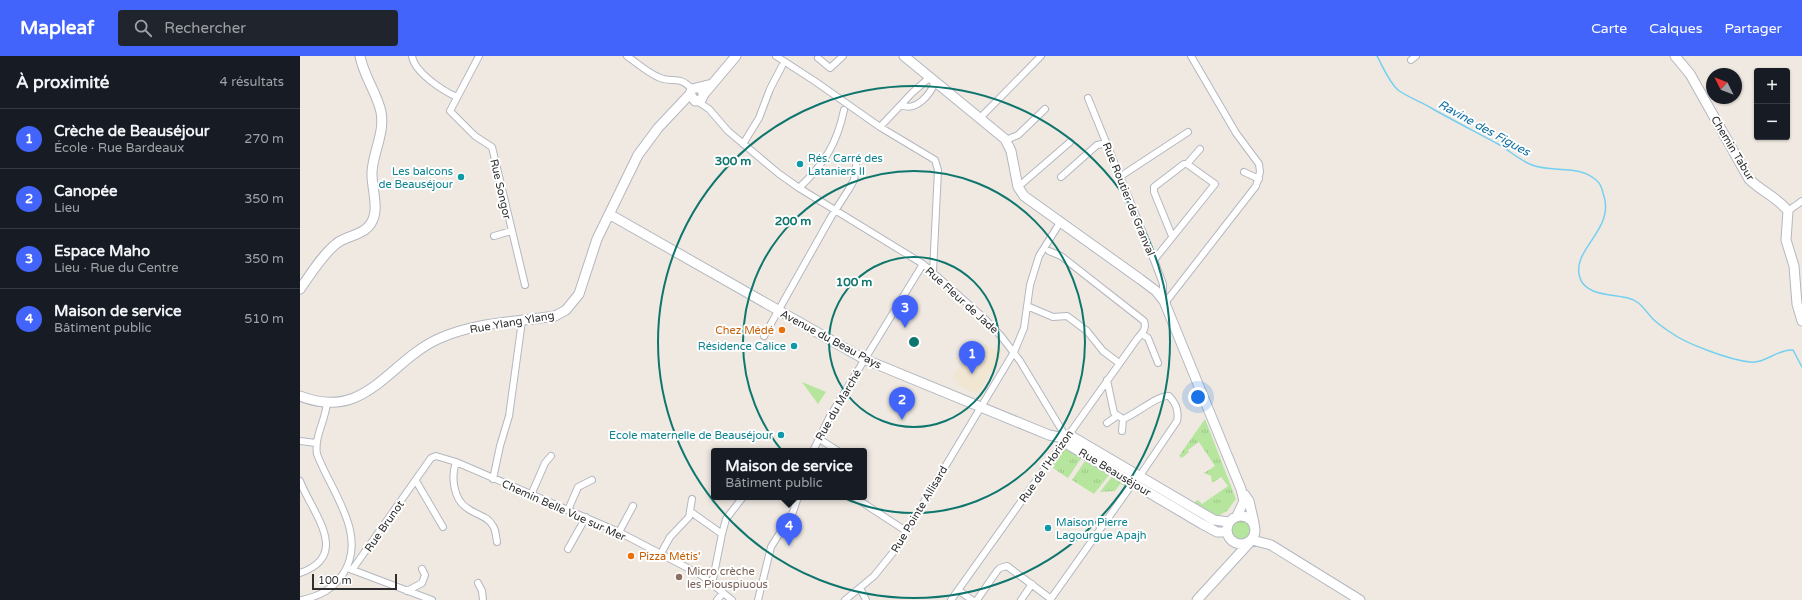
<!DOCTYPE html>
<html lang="fr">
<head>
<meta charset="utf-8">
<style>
  body { margin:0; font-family:"Varela Round",sans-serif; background:#20242c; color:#f1f3f6 }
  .controls { position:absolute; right:12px; top:12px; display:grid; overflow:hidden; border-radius:4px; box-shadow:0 1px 3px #0004 }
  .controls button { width:36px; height:36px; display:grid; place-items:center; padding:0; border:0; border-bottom:1px solid #363941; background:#171b24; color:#f1f3f6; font:20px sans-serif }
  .compass { position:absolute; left:1406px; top:12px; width:36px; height:36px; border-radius:50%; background:#171b24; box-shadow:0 1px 3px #0004; rotate:312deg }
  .scale { position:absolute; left:12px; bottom:10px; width:85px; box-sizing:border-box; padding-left:4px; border:2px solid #2e2e2e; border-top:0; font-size:11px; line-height:14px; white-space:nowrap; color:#2e2e2e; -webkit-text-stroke:3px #fff; paint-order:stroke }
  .you { position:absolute; left:898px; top:341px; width:14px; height:14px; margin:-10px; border:3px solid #fff; border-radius:50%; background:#1a73e8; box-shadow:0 0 0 6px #1a73e833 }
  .badge { display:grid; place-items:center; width:26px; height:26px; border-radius:50%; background:#4264fb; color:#fff; font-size:13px; font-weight:700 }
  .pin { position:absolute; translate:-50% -33px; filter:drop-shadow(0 1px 2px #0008) }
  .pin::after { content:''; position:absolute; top:21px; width:14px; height:12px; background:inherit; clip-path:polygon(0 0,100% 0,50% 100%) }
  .popup { position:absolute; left:411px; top:392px; width:156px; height:52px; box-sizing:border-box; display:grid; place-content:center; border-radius:4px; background:#171b24; filter:drop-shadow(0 1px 3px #0005); font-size:13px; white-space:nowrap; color:#9ea1a6 }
  .popup b { font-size:15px; color:#f1f3f6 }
  .popup::after { content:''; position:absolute; left:50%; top:100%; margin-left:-8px; border:8px solid transparent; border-top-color:#171b24 }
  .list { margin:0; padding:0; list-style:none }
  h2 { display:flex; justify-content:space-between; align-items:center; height:52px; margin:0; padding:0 16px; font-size:17px }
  h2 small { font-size:13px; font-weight:400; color:#9ea1a6 }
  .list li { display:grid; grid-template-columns:26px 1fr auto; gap:12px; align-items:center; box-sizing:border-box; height:60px; padding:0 16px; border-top:1px solid #363941 }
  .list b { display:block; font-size:15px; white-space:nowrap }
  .list p { margin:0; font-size:13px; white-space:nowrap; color:#9ea1a6 }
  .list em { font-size:13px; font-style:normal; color:#9ea1a6 }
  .icon { flex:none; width:22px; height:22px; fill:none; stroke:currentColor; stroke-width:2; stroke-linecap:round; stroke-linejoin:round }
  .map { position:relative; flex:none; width:1502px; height:544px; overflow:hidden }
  header { display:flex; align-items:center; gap:24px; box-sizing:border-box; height:56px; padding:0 20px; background:#4264fb; color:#fff }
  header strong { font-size:19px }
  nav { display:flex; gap:22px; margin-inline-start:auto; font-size:14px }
  .search { width:280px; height:36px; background:#20242c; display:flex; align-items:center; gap:10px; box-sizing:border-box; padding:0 14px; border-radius:4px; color:#9ea1a6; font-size:15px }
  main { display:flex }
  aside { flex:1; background:#171b24 }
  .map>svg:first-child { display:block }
</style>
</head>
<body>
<header>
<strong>Mapleaf</strong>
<div class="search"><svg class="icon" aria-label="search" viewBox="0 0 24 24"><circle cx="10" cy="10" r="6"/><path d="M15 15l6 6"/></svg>Rechercher</div>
<nav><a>Carte</a><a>Calques</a><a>Partager</a></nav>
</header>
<main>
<aside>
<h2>À proximité<small>4 résultats</small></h2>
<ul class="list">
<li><span class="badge">1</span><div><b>Crèche de Beauséjour</b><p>École · Rue Bardeaux</p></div><em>270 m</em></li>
<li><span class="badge">2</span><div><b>Canopée</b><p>Lieu</p></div><em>350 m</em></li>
<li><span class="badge">3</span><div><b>Espace Maho</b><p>Lieu · Rue du Centre</p></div><em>350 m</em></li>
<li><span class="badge">4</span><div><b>Maison de service</b><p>Bâtiment public</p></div><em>510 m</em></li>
</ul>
</aside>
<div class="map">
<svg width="1502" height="544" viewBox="0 0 1502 544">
  <defs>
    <pattern id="grass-tufts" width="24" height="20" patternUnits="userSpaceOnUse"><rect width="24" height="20" fill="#b6e59e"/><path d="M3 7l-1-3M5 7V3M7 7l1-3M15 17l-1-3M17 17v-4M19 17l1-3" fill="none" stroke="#9dc588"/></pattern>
  </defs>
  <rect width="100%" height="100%" fill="#efe9e1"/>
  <path fill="#f0e6d1" d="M 685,288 L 695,294 L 698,290 L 702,296 L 678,338 L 657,329 L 659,327 L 652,323 L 665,302 L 673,307 Z"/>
  <path fill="url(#grass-tufts)" d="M 905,363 L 936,443 L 927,455 L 918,460 L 894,447 L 898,444 L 902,448 L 928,430 L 921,421 L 912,427 L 911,420 L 904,417 L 915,410 L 899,386 L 888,394 L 889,396 L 882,402 L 879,400 Z
    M 765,390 L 782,401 L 768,422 L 753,412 L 755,409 L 752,407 Z
    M 789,404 L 808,416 L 809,419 L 794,438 L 772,424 L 785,405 Z
    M 813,419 L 827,427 L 828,431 L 823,438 L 822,435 L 825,430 L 820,428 L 815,435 L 800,436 Z
    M929 474a12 12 0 1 1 24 0a12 12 0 1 1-24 0Z"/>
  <path fill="#b6e59e" d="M 502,326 L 526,336 L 518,348 Z"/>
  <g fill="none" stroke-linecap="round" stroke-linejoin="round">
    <path stroke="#75cff0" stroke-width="1.5" d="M 1077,0 C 1083,11 1089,26 1098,34 C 1109,42 1122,46 1133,53 C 1154,65 1176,76 1198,88 C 1209,94 1219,104 1232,109 C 1252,117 1278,108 1296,124 C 1300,127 1302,132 1303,137 C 1317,174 1270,193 1280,222 C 1286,240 1313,238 1328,242 C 1341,245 1344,254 1353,263 C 1358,268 1364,272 1370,276 C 1386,288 1430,304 1450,306 C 1465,308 1477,293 1493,294 L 1502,311"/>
    <defs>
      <path id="street" d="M 112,0 C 114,16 143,35 157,41
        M 179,0 L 150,55 L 175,80 L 192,91 L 225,229
        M 327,0 C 337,7 347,16 358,21 C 372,28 378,18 392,33
        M 476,0 L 516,26 L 580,71 L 635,104 L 638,114 L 633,216
        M 518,2 L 530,12 L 543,0
        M 1111,4 L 1116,0
        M 788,42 L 854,204 L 863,228 L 863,243
        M 397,45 L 409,53 L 428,75 L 478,117 L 499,132 L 623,208 L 684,262 L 701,280 L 720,305 L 766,381
        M 601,49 C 616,56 630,39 635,26
        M 680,62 L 741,0
        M 580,71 L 612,37 L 630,21
        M 706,84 L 718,79 L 745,53
        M 443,88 L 459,62 L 470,33 L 482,10
        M 944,116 L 959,123
        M 821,120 L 888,76
        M 761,121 L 797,89 L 807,87
        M 718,131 L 770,86
        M 499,132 C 524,108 537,88 544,54
        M 1488,155 L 1502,145
        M 194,180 L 211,175
        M 872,180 L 854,136 L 854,131 L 884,108 L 887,108 L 900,93
        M 854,204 L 915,128 L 887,108
        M 865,247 L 956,130 L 960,116 L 959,108 L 936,77 L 891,0
        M 727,250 L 753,261 L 767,260 L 787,275 L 803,295 L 819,307
        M 842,278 L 848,282 L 858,307
        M 464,280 L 531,161 L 549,133 L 554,124 L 557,103
        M 807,324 L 814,357 L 823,363 C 835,359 859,338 869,340 C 876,347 879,356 877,365 L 839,421
        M 807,367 L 817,360
        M 822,375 L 823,363
        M 518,382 L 538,395
        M 0,385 L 16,387
        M 513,395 L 530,360 L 623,208
        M 156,406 C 151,420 153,443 167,452 C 176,459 188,460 193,470 C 196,474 196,481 197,486
        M 193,423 L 200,390 L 209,360 L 222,265
        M 0,425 C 12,457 52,499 0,517
        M 116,425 L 143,471
        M 231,439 L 245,407 L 251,400
        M 554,441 L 606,475
        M 268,454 L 278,431 L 292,424
        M 391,456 L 422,478 L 412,528
        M 319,476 L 333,450
        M 422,478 L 426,463 L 443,441
        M 268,493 L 286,461
        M 360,499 L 370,481 L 389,461 L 392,443
        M 50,513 L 132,544
        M 52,514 L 131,402 L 136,400 L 156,406 L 319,476 L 401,519 L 432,544
        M 178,527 L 182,535 L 183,544
        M 560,532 L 566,544
        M 658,534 L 672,544
        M 107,535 L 122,527 L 125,519 L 122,513
        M 2,544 C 20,540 33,533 43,518 C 69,479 30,434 17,398 C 14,380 26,364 27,346
        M 417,544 L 423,537
        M 458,544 L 471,491 L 493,456 L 498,441
        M 545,544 L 574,520 L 595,494 L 714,296 L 724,272 L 730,229 L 739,200 L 761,165
        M 651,544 L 837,283 C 842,277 847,273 844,265 L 761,200 L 749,195
        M 677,544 L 697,515 L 700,512 L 707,510 L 751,543
        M 721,544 L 732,528
        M 750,544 L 833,427"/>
      <path id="secondary" d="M 604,0 L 705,83 L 711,95 L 718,131 L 724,140 L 840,223 L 856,235 L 864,245 L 941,433 L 944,445 L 937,460
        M 1375,0 L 1390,18 L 1449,123 C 1461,135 1478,142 1488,155 L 1486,184 L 1494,210 L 1497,248 L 1502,265
        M 390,38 L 395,45 L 401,44 L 404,38 L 401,33
        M 404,38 L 436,0
        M 309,158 L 564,303 L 749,379 L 759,381 L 771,380 L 914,464 L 929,466
        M 0,233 C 11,218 22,199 36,188 C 45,180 60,180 68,171 C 82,157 71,133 72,116 C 73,96 85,77 81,56 C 77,37 64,21 60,0
        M 0,340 C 66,366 88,306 138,283 C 174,266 217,266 255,260 L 266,254 L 279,238 L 297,183 L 338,99 L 358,72 L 390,38 L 392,33 L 412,28
        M 766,381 L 769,389 L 772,391 L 902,468 L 917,476 L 927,476
        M 945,439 L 949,445 L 954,467
        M927 474a14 14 0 1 1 28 0a14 14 0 1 1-28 0Z
        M 952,484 L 971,489 L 1060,544
        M 897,544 L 950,486"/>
    </defs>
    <use href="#street" stroke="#b4b7c1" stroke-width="8"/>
    <use href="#secondary" stroke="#b4b7c1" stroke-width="11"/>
    <use href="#street" stroke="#fff" stroke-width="6"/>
    <use href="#secondary" stroke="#fff" stroke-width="9"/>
  </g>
  <g fill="none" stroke="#0f766e" stroke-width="2">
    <circle cx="614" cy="286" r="85"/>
    <circle cx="614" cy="286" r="171"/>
    <circle cx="614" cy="286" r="256"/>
  </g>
  <g fill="#0f9aa8" stroke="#fff" stroke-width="1.5">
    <circle cx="500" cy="108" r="4"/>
    <circle cx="161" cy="121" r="4"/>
    <circle cx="494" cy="290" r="4"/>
    <circle cx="481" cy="379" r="4"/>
    <circle cx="748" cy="472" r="4"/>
  </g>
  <g fill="#e8710a" stroke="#fff" stroke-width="1.5">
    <circle cx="482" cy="274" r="4"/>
    <circle cx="331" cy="500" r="4"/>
  </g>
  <circle fill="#8d6e63" stroke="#fff" stroke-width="1.5" cx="379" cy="521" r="4"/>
  <g text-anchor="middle" stroke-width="4" stroke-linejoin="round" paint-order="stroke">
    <g font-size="11" fill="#2e2e2e" stroke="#fff">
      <text transform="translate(1433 92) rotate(59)" y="4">Chemin Tabur</text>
      <text transform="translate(201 133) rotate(77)" y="4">Rue Songor</text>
      <text transform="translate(829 143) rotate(68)" y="4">Rue Routier de Granval</text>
      <text transform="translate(662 244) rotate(42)" y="4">Rue Fleur de Jade</text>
      <text transform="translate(212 266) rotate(-10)" y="4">Rue Ylang Ylang</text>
      <text transform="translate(531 283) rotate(28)" y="4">Avenue du Beau Pays</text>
      <text transform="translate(538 349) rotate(-60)" y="4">Rue du Marché</text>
      <text transform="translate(746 410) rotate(-55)" y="4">Rue de l'Horizon</text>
      <text transform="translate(815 416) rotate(31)" y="4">Rue Beauséjour</text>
      <text transform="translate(619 453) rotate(-59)" y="4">Rue Pointe Allisard</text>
      <text transform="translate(264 454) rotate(24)" y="4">Chemin Belle Vue sur Mer</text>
      <text transform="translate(84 470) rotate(-55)" y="4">Rue Brunot</text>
    </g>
    <g font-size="11" fill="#0d838f" stroke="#fff" text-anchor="end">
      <text x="508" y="106" text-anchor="start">Rés. Carré des<tspan x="508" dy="13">Lataniers II</tspan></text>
      <text x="153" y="119">Les balcons<tspan x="153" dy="13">de Beauséjour</tspan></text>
      <text x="486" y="294">Résidence Calice</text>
      <text x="473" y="383">Ecole maternelle de Beauséjour</text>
      <text x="756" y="470" text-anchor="start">Maison Pierre<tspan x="756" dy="13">Lagourgue Apajh</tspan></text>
    </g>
    <g font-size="11" fill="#c56008" stroke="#fff" text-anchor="end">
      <text x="474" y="278">Chez Médé</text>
      <text x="339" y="504" text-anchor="start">Pizza Métis'</text>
    </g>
    <g font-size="11" fill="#785e54" stroke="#fff" text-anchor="start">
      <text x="387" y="519">Micro crèche<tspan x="387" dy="13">les Piouspiuous</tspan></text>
    </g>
    <g font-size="12" font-style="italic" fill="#0d6fa3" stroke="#fff">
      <text transform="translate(1184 72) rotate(29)" y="4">Ravine des Figues</text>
    </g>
  </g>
  <circle cx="614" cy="286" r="6" fill="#0f766e" stroke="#fff" stroke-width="2"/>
  <g font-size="12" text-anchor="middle" font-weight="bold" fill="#0f766e" stroke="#fff" stroke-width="4" stroke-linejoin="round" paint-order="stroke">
    <text x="433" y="109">300 m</text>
    <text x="493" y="169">200 m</text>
    <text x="554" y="230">100 m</text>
  </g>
</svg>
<div class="controls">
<button>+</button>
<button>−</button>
</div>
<svg class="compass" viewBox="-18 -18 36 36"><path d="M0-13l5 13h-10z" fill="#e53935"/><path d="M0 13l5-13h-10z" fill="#9ea1a6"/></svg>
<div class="scale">100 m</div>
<div class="you"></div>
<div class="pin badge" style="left:672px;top:318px">1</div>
<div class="pin badge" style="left:602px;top:364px">2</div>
<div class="pin badge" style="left:605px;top:272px">3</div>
<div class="pin badge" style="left:489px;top:490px">4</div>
<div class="popup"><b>Maison de service</b>Bâtiment public</div>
</div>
</main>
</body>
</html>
